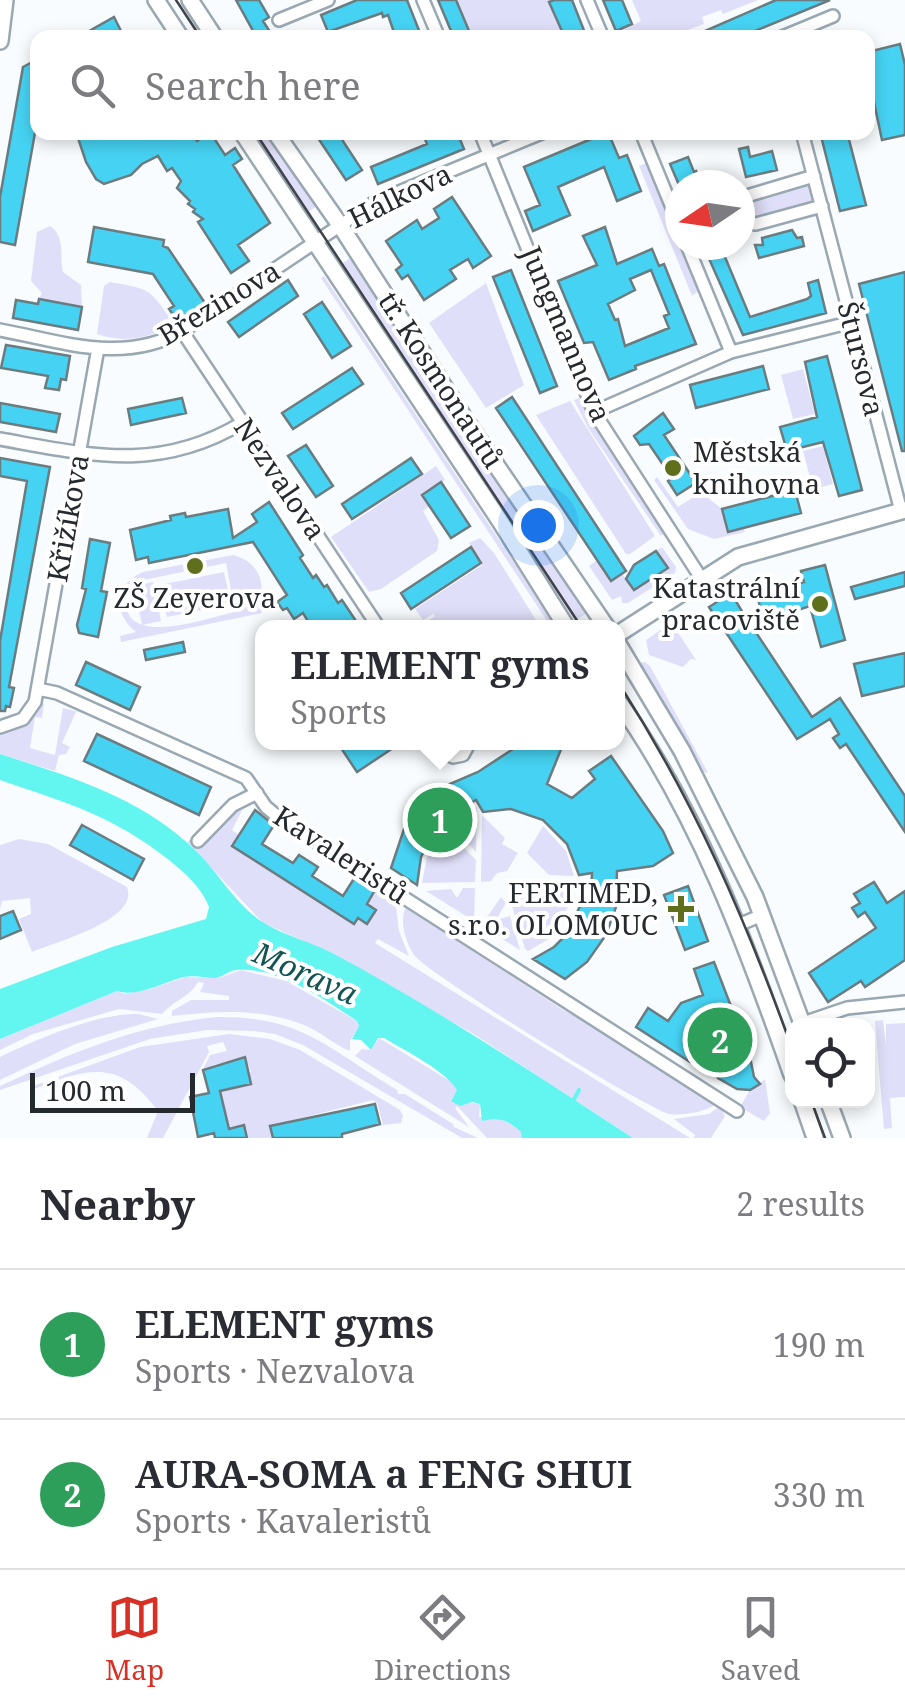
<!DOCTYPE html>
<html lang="en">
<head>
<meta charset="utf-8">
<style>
  body { margin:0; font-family:"Noto Serif",serif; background:#f7f7f7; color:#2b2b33 }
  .controls { position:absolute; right:30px; bottom:30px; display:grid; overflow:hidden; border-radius:20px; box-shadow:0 5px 15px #0003 }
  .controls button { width:90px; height:90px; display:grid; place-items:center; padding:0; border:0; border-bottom:2px solid #e1e1e2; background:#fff; color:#2b2b33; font:50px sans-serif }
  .compass { position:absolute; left:665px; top:170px; width:90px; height:90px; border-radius:50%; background:#fff; box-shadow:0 5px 15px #0003; rotate:257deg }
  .scale { position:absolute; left:30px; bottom:25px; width:165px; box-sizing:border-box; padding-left:10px; border:5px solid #252a2e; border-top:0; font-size:28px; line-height:35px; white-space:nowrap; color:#252a2e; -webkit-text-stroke:8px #fff; paint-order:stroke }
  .you { position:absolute; left:538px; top:525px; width:35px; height:35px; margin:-25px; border:8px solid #fff; border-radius:50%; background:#1a73e8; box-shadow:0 0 0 15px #1a73e833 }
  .badge { display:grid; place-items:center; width:65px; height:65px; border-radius:50%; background:#d93025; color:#fff; font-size:32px; font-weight:700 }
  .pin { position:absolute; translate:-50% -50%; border:5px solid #fff; box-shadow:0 2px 10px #0006 }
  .popup { position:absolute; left:255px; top:620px; width:370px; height:130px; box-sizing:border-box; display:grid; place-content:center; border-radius:20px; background:#fff; filter:drop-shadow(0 2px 8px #0005); font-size:32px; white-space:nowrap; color:#7c7c81 }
  .popup b { font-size:38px; color:#2b2b33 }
  .popup::after { content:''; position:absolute; left:50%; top:100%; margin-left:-20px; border:20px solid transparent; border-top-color:#fff }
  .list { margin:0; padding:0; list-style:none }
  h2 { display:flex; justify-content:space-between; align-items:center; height:130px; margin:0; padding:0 40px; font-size:42px }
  h2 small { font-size:32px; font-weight:400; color:#7c7c81 }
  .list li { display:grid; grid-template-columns:65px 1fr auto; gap:30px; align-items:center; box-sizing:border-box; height:150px; padding:0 40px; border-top:2px solid #e1e1e2 }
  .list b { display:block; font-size:38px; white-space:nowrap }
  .list p { margin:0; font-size:32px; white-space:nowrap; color:#7c7c81 }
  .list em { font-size:32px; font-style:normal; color:#7c7c81 }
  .icon { flex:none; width:55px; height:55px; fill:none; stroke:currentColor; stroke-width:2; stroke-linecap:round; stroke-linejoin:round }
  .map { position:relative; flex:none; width:905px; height:1138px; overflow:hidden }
  .search { position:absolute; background:#fff; box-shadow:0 5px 15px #0003; left:30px; right:30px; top:30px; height:110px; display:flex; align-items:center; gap:25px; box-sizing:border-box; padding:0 35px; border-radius:20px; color:#7c7c81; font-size:38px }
  .sheet { height:430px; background:#fff }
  nav { display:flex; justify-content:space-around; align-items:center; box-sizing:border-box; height:140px; border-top:2px solid #e1e1e2; background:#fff; font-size:28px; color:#7c7c81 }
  nav a { display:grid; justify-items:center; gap:5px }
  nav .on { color:#d93025 }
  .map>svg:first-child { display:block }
</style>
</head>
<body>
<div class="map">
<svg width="905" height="1138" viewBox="0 0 905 1138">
  <rect width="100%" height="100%" fill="#f9fcfe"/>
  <path fill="#e0dff9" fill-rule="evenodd" d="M 447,0 L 563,0 L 579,37 L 463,37 Z
    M 632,0 L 758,0 L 723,14 L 721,10 L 702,17 L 704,24 L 668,37 L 644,37 L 642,33 L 619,37 L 618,33 L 641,21 Z
    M 248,133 L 270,133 L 319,205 L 303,215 Z
    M 646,163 L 700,290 L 692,296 L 639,166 Z
    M 802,183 L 811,187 L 814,197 L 810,205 L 752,220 L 742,214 L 741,201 Z
    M 50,226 C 66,236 59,256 63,272 L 81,285 L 82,307 L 39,299 L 42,293 L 31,281 L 37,232 Z
    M 352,257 L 587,613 L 575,621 L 518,534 L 515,536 L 338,266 Z
    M 324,276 L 557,627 L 551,627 L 321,278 Z
    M 110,282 C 148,289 149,287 171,320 L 169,327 C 146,339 122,343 97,334 L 104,286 Z
    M 486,283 L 524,385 L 486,408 L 429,323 Z
    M 803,369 L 815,414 L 793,419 L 781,375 Z
    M 579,398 L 595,428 L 665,533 L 661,536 L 588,428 L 574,400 Z
    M 570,401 L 655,536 L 630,554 L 626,554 L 536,415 Z
    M 823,446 L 833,484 L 813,489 L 803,451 Z
    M 436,466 L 445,480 L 423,495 L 430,506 L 423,511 L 439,540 L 437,551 L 381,589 L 369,592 L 331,537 Z
    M 657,477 L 678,507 L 701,492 L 722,509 L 728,532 L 744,528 L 745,532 L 714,539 L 688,529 L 654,480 Z
    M 480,538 L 494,553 L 536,620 L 526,627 L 426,627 L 424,624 L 435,616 L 433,614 L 423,620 L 415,609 L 482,565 L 469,543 Z
    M 662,547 L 676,567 L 675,573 L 628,603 L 622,603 L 621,596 L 612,600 L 589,566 L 597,560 L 611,581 L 622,573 L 634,590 L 667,568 L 656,551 Z
    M 233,555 C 258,561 269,585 256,607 L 261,607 L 262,613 L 121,642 L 120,636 L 136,632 C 112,613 114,584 143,572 ZM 226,563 L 235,612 C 206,618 121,650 126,597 L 139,581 Z
    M 224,572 L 231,604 L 167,617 L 160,585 Z
    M 153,582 L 161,621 L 142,625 L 134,586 Z
    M 666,626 L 675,628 L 696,660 L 691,659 L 683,667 L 649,655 L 646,640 Z
    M 645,662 L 650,666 L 708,773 L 702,772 L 694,760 L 638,663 Z
    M 44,703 L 42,718 L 35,717 L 30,748 L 55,755 L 63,708 L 83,713 L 76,712 L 62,743 L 70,747 L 66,754 L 59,755 L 55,771 L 0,754 L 0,732 L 25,724 Z
    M 244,806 L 232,830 L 239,835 L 232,846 L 354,924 L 377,888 L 395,898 L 399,931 L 409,956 L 378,939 L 375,943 L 690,1138 L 633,1138 L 475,1035 L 333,954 L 263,923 L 187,842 L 194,837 L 201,842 L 234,808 Z
    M 477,807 L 476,852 L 452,825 L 458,815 Z
    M 482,815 L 505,838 L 502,844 L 518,853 L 507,871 L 497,873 L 491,881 L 481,882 Z
    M 543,826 L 566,851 L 574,876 L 549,875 L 527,853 Z
    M 444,828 L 476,860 L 475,882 L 422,883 L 428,852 Z
    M 19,839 L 48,844 L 127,887 C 140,920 56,942 32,952 L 19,919 L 31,914 L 30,898 L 2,901 L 0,909 L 0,845 Z
    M 572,882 L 568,907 L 557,925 L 560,928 L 549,939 L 528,951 L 525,949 L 509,896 L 517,886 Z
    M 463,888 L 475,888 L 474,921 L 426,891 L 451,889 L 457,898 Z
    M 501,897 L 506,903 L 496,920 L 510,916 L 520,950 L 481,926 Z
    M 406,907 L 563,1010 L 599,1029 L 604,1036 L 606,1034 L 715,1105 C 703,1112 684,1116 670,1114 C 648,1110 430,975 415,956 C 405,943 399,919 406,907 Z
    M 241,970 L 286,981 L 357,1021 L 359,1026 L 350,1041 L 350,1051 C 336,1046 320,1031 304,1025 C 261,1008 217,1011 172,1016 L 172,1011 L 191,1000 L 229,1000 L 229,996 L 200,992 L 204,983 L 198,982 C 190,997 173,1001 162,1014 L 119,1009 L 33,1034 L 0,1050 L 0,1039 L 117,991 L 125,994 L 150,989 L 186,977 L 219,978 Z
    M 139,1014 L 158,1019 L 75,1044 L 0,1080 L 0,1057 C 35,1040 100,1012 139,1014 Z
    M 217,1017 C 303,1016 328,1049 397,1090 L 398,1094 L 405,1094 L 453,1124 L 454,1127 L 478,1138 L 462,1138 L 303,1045 L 275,1034 L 254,1031 L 207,1030 L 150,1039 L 0,1090 L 0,1086 C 78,1050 134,1026 217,1017 Z
    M 883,1020 L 886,1046 L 886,1024 L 905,1023 L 905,1097 L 890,1098 L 892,1128 L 884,1129 L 875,1021 Z
    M 229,1034 L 270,1039 L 300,1050 L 400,1110 L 403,1116 L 401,1123 L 383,1125 L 377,1103 L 373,1100 L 270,1126 L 273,1138 L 247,1138 L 243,1126 L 229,1129 L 220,1091 L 251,1072 L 245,1058 L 213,1065 L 201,1073 L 210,1055 L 227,1051 L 223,1042 L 207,1046 L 209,1052 L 163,1138 L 147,1138 L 158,1111 C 119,1059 90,1067 34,1089 L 33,1086 L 140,1047 Z
    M 379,1038 L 455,1084 L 458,1089 L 451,1100 L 480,1104 L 479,1117 C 497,1117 508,1120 522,1132 L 522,1138 L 487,1138 L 457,1106 L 455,1108 L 469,1127 L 355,1056 L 362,1049 L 371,1050 Z
    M 765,1079 L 770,1113 L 764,1121 L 740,1107 L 750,1090 Z
    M 720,1106 L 725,1116 L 711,1138 L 694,1138 L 695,1135 L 674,1119 L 709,1114 Z"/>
  <path fill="#63f6f0" d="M 0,754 C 71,777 141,797 196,851 C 219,873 236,906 264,923 C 285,936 312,942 334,954 C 437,1009 535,1074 633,1138 L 522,1138 L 521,1132 C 508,1120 499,1117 482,1121 L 480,1104 L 472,1102 L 460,1106 L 451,1101 L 457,1090 C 446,1071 404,1050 384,1038 L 378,1038 L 371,1050 L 361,1040 L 352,1039 L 359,1026 L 357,1021 C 324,999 278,966 236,970 C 228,971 223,977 215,978 C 204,978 195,975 184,977 C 163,982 138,998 117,991 L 0,1039 L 0,989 L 112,947 L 206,919 L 209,907 C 202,888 185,873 169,860 C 112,815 67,803 0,780 Z"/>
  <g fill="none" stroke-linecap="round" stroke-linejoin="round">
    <path stroke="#63f6f0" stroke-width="4" d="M 572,1103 L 579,1090"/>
  </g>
  <path fill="#46d3f3" stroke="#6b7c81" stroke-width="2.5" fill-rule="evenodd" d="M 236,0 L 259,0 L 269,17 L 263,21 L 274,38 L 257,38 Z
    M 357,0 L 407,0 L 422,38 L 396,38 L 388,15 L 383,17 L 382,13 L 328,32 L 321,15 Z
    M 438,0 L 456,0 L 472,38 L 454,38 Z
    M 554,0 L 572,0 L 587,38 L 565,38 L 549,2 Z
    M 603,0 L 622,0 L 632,24 L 616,31 Z
    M 776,0 L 830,0 L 738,38 L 689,38 Z
    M 114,17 L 121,31 L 116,34 L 118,38 L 77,38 Z
    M 900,44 L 905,65 L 905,135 L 882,140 L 871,88 L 868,89 L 868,52 Z
    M 38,59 L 38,116 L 15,245 L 0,242 L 0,197 L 23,67 Z
    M 76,132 L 191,132 L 197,141 L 210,132 L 225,155 L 235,148 L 242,159 L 233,165 L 270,223 L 238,245 L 249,261 L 231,273 L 198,222 L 203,219 L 193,212 L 195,209 L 188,204 L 190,201 L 177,188 L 181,181 L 172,168 L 167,171 L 158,156 L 142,164 L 131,175 L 104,184 L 96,179 L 86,162 Z
    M 314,132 L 337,132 L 362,170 L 346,180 Z
    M 422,132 L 457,132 L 464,149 L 378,184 L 371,167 L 427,144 Z
    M 608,132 L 619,158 L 627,155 L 641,191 L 617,201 L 604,167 L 558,187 L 570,215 L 533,231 L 525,211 L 540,205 L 524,167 Z
    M 820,132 L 847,132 L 866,205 L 840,211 Z
    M 748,147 L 750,157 L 772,151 L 777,170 L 746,177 L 739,149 Z
    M 688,157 L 694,172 L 696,171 L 702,185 L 679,185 L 670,164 Z
    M 452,197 L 491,256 L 473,268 L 468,259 L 450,270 L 456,279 L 424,300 L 408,275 L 402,279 L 396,270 L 402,265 L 386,241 L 417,220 L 422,229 L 439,218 L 434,209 Z
    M 94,227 L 164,240 L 163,246 L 168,248 L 205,303 L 178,322 L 169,309 L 174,306 L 153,274 L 88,262 Z
    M 605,227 L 617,264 L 652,249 L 659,266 L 664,264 L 696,344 L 635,366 L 636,369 L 609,380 L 593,342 L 584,343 L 558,281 L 597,265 L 583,236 ZM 651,270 L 669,314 L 664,316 L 669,328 L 625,346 L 618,319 L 615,320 L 608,304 L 635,290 L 630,279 Z
    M 792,230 L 797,238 L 802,237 L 804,246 L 759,258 L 755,245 L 763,245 L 762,238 Z
    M 703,245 L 720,245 L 750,317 L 807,299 L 811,296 L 808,283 L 818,280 L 826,313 L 743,335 Z
    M 511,270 L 557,386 L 540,393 L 493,277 Z
    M 905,272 L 905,451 L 902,451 L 859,284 Z
    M 288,280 L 298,296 L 239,337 L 228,322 Z
    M 39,299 L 82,307 L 78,330 L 13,318 L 16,300 L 38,304 Z
    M 322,302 L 351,346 L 332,358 L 304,314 Z
    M 6,345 L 70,356 L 66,380 L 61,379 L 59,390 L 45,388 L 48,376 L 1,368 Z
    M 827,356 L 862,490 L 839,496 L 823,442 L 787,451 L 780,427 L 817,417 L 805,362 Z
    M 763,366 L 769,389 L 696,408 L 690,385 Z
    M 352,368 L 363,384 L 293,429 L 282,413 Z
    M 512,397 L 626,571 L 611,581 L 496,408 Z
    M 182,398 L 186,413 L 131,425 L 128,409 Z
    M 0,403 L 60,414 L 56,432 L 0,422 Z
    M 663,413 L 674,429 L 664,435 L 696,483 L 677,495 L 668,481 L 672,478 L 649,444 L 640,445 L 634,436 Z
    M 306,445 L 333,486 L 316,497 L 288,456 Z
    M 0,458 L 50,467 L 9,687 L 14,688 L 10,707 L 6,706 L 5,711 L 0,711 L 0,641 L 27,481 L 0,476 Z
    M 411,458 L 422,474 L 352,519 L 342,504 Z
    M 441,482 L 470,526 L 451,538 L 422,495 Z
    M 795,490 L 801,513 L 728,532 L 722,509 Z
    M 269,502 L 303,555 L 300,558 L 313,578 L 316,575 L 324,587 L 327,585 L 338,603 L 342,600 L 358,624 L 353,628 L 312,628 L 303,613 L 294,619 L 287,608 L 283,610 L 277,602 L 287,595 L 253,542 L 149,563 L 148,557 L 136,560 L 130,530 L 171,520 L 170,516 L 185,513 L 186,517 L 228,509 L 233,538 L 257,522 L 252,514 Z
    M 90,539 L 110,543 L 101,591 L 107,592 L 98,637 L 79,633 L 77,625 L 86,589 L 82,588 Z
    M 471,547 L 481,563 L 411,609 L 401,593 Z
    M 656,551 L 668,568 L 634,590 L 626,579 L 634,565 Z
    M 825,565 L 845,640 L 821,647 L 810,606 L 770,619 L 768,610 L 753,628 L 812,717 L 840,698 L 905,796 L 905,832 L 846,744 L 840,748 L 833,738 L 839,734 L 830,719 L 797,739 L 709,607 L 731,593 L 746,618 L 760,607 L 757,594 L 804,582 L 801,571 Z
    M 905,572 L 905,586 L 855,599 L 851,587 Z
    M 183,642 L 185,652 L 146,660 L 144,650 Z
    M 905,653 L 905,686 L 862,696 L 854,664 Z
    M 86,662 L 140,687 L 130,710 L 76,685 Z
    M 97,734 L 211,787 L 199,815 L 84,761 Z
    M 337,742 L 402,742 L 357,772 Z
    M 513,742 L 564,742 L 547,784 L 572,798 L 595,779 L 589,771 L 611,756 L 663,831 L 673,853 L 653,866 L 617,871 L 616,907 L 606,935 L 587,962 L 565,979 L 533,959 L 554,947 L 569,932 L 584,896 L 591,896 L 592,873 L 579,875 L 567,844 L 543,820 L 511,809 L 483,812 L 476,800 L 450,815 L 435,830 L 421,857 L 417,885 L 391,868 L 404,829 L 424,802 L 445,786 L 478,772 L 516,747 Z
    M 255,810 L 274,825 L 262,844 L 293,863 L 299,855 L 318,867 L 312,876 L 343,896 L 355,877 L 375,890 L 367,904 L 376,910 L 367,924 L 358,918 L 354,924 L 232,846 Z
    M 82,825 L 144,859 L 133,880 L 70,845 Z
    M 874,882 L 887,903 L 905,891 L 905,960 L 865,987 L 861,981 L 828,1002 L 809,973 L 876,928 L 865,912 L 858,917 L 852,908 L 860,903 L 854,894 Z
    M 688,886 L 708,941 L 685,950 L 664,895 Z
    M 13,911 L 21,930 L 0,939 L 0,916 Z
    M 714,962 L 737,1022 L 730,1039 L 749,1052 L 754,1077 L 760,1084 L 750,1090 L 737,1089 L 718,1078 L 709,1058 L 690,1062 L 636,1027 L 648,1008 L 668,1021 L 681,1003 L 703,995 L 694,969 Z
    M 245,1057 L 251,1084 L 220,1091 L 229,1129 L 244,1125 L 247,1138 L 215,1138 L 214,1133 L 198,1137 L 190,1097 L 209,1093 L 203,1070 Z
    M 375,1104 L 380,1124 L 342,1134 L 342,1138 L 273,1138 L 270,1126 Z"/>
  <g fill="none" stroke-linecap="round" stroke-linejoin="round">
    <defs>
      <path id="street" d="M 423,0 L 439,38
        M 587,0 L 603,38
        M 279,20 L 328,0
        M 780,38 L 833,16
        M 480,132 L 594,412 L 701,578
        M 641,132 L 680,227
        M 802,132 L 901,511
        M 740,198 L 814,176
        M 740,217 L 747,223 L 756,224 L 822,206
        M 687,245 L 731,352
        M 0,330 C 64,342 124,365 184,330 L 375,202 L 544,132
        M 182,331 L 379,628
        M 594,412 L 731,352 L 852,322
        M 0,439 C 90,455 158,473 242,423
        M 38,689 L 57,693 L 246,778 L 266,807 L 278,817 L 737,1111
        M 0,727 L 23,719 L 35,702 L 98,348
        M 441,742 L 444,753 L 453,757 L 463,755 L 470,742
        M 198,841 L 233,805 L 257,793
        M 736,926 L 762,915
        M 803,1023 L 847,1008 L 905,1002"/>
      <path id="secondary" d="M 156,0 L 181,38
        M 190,0 L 215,38
        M 0,41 L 5,0
        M 242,132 L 500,521 L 567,628
        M 275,132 L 340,225 L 464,418 L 607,628
        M 618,634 L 738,557 L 905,510
        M 618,644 L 682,751 L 755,897 L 803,1026
        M 618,701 C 698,813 747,946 792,1075
        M 802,1100 L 815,1138
        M 828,1100 L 842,1138"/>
    </defs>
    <use href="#street" stroke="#9aa8b2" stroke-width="16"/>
    <use href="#secondary" stroke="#9aa8b2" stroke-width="20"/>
    <use href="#street" stroke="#fff" stroke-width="11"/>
    <use href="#secondary" stroke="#fff" stroke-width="15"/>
    <path stroke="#404448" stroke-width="2.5" d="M 176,0 L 201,38
      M 255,132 L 582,628
      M 618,682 C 695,803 743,913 792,1048
      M 811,1100 L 825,1138"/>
  </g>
  <g fill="#5f6f1b" stroke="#fff" stroke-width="4">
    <circle cx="673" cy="468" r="10"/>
    <circle cx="195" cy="566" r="10"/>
    <circle cx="820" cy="604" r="10"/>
    <path d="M676 894h10v10h10v10h-10v10h-10v-10h-10v-10h10z"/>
  </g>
  <g text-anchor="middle" stroke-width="8" stroke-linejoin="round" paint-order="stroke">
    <g font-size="28" fill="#252a2e" stroke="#fff">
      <text transform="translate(400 196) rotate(-26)" y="10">Hálkova</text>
      <text transform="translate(219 303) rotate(-31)" y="10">Březinova</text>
      <text transform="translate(566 334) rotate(67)" y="10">Jungmannova</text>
      <text transform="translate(861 359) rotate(76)" y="10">Štursova</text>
      <text transform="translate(441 380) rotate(57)" y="10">tř. Kosmonautů</text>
      <text transform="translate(280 479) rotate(56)" y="10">Nezvalova</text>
      <text transform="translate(68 518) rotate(-80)" y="10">Křižíkova</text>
      <text transform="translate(341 855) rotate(33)" y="10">Kavaleristů</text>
    </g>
    <g font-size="28" fill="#252a2e" stroke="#fff" text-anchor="end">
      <text x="693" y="462" text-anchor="start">Městská<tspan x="693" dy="32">knihovna</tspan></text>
      <text x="800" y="598">Katastrální<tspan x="800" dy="32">pracoviště</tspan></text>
      <text x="195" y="608" text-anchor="middle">ZŠ Zeyerova</text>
      <text x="658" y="903">FERTIMED,<tspan x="658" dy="32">s.r.o. OLOMOUC</tspan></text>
    </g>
    <g font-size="30" font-style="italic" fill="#145452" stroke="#fff">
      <text transform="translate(305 974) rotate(24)" y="10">Morava</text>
    </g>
  </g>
</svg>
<div class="controls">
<button><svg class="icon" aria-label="locate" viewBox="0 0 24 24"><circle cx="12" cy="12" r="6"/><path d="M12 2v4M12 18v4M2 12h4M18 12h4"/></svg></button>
</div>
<svg class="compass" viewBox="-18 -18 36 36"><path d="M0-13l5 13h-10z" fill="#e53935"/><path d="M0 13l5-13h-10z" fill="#7c7c81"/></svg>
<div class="scale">100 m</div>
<div class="you"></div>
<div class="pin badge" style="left:440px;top:820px;background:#2e9e5b">1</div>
<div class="popup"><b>ELEMENT gyms</b>Sports</div>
<div class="pin badge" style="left:720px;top:1040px;background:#2e9e5b">2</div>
<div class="search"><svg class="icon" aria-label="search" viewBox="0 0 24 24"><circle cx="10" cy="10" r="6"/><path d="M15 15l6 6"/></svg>Search here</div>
</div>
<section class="sheet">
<h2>Nearby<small>2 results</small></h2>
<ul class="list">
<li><span class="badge" style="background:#2e9e5b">1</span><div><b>ELEMENT gyms</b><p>Sports · Nezvalova</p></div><em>190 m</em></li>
<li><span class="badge" style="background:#2e9e5b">2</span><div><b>AURA-SOMA a FENG SHUI</b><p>Sports · Kavaleristů</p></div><em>330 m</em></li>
</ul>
</section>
<nav>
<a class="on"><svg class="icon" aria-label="map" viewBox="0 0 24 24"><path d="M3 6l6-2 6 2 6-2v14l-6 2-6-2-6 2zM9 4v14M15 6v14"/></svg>Map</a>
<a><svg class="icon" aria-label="directions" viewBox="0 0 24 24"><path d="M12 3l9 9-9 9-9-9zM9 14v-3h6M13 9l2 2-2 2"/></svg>Directions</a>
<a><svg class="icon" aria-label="saved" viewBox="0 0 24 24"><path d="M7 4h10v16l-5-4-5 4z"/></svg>Saved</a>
</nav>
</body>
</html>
